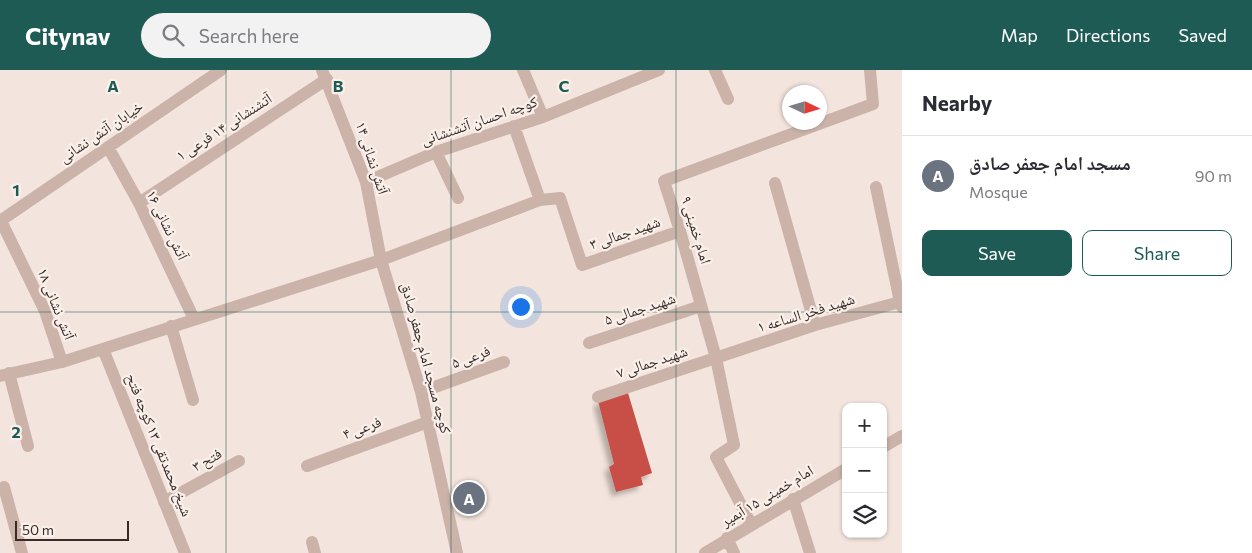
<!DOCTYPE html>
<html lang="en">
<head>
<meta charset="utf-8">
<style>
  body { margin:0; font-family:Commissioner,"Noto Naskh Arabic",sans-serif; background:#f2f2f3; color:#2b2b33 }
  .controls { position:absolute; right:15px; bottom:15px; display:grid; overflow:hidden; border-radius:10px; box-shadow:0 1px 4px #0004 }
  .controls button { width:45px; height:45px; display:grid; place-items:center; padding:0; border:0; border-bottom:1px solid #e1e1e2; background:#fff; color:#2b2b33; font:25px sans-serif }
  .compass { position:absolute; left:782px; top:15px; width:45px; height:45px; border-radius:50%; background:#fff; box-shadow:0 1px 4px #0004; rotate:94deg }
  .scale { position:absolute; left:15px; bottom:12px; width:114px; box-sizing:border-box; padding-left:5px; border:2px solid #392b29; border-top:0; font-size:14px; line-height:18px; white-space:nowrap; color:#392b29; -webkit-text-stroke:4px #faf0ea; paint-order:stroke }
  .you { position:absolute; left:520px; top:236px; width:18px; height:18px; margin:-12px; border:4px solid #fff; border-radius:50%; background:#1a73e8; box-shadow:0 0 0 8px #1a73e833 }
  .badge { display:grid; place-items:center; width:32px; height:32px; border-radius:50%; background:#1d5b54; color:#fff; font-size:16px; font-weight:700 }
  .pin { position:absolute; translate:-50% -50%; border:2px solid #fff; box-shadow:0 1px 5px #0006 }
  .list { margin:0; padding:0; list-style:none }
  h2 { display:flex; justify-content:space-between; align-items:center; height:65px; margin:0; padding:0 20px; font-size:21px }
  h2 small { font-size:16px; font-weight:400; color:#7c7c81 }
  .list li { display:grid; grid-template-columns:32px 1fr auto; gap:15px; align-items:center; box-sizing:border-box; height:80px; padding:0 20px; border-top:1px solid #e1e1e2 }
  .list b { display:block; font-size:19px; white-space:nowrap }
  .list p { margin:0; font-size:16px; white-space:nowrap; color:#7c7c81 }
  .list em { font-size:16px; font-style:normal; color:#7c7c81 }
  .actions { display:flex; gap:10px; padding:15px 20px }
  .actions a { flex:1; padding:11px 0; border:1px solid #1d5b54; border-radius:10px; text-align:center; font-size:18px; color:#1d5b54 }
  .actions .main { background:#1d5b54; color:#fff }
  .icon { flex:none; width:28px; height:28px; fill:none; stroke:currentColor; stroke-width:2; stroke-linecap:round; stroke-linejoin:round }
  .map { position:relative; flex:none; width:902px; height:483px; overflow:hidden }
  header { display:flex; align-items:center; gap:30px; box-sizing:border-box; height:70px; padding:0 25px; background:#1d5b54; color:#fff }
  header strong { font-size:24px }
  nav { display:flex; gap:28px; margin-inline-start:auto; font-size:18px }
  .search { width:350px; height:45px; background:#f2f2f3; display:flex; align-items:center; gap:12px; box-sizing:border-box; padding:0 18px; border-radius:28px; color:#7c7c81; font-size:19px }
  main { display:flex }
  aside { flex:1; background:#fff }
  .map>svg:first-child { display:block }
</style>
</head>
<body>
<header>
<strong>Citynav</strong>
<div class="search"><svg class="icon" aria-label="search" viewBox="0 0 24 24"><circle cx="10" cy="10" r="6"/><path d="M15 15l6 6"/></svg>Search here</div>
<nav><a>Map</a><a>Directions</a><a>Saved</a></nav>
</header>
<main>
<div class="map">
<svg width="902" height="483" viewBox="0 0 902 483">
  <defs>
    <filter id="shadow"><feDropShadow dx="-4.5" dy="4.5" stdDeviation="2.5" flood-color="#0004"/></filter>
  </defs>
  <rect width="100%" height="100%" fill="#f3e5dd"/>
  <path fill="#c84f46" filter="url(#shadow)" d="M 628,323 L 652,403 L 641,407 L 643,415 L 616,422 L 609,397 L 614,394 L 598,331 Z"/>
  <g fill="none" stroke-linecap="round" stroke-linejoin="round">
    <path stroke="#ccb3a9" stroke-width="12" d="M 322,0 L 366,112 L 381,190 L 421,322 L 457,483
      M 523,0 L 543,47
      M 715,0 L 728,29
      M 514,56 L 540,130
      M 108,77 L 139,133 L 194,249
      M 436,82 L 458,128
      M 366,112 L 436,82 L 543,47 L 659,0
      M 775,113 L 815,255
      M 876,117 L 900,232
      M 139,133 L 327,9
      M 0,151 L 221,0
      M 1,151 L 45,241 L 62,292 L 381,190 L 540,130 L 560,128 L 582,195 L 680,161
      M 171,256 L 193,330
      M 589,273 L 701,236
      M 103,279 L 185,483
      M 9,303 L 28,376
      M 0,306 L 62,292
      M 421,322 L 504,292
      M 598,327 L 815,255 L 900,232 L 902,237
      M 883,377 L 902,366
      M 307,396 L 428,352
      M 4,417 L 22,483
      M 793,429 L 810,483
      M 164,432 L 239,391
      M 751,454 L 716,387 L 734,375 L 716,288 L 680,161 L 664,111 L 873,34 L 870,0
      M 727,468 L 734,483
      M 312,472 L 315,483
      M 705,483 L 846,399"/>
  </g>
  <path fill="none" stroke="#1d5b54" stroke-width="1" stroke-opacity="0.55" d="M 226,0 L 226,483M 451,0 L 451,483M 676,0 L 676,483M 0,242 L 902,242"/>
  <g text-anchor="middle" stroke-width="4.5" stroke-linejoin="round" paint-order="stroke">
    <g font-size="15" fill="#392b29" stroke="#faf0ea">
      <text transform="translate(479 51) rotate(-19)" y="5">کوچه احسان آتشنشانی</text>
      <text transform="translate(224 57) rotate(-33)" y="5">آتشنشانی ۱۴ فرعی ۱</text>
      <text transform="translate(101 62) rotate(-34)" y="5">خیابان آتش نشانی</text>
      <text transform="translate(372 88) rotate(72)" y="5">آتش نشانی ۱۴</text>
      <text transform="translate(167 155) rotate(64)" y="5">آتش نشانی ۱۶</text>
      <text transform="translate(696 160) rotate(73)" y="5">امام خمینی ۹</text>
      <text transform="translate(625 163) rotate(-19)" y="5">شهید جمالی ۳</text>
      <text transform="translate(56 234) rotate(68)" y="5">آتش نشانی ۱۸</text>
      <text transform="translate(640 239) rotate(-18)" y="5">شهید جمالی ۵</text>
      <text transform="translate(806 243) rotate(-17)" y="5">شهید فخر الساعه ۱</text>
      <text transform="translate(471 287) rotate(-20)" y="5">فرعی ۵</text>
      <text transform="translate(426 288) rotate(75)" y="5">کوچه مسجد امام جعفر صادق</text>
      <text transform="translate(652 292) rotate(-18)" y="5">شهید جمالی ۷</text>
      <text transform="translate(362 358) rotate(-20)" y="5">فرعی ۴</text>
      <text transform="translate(159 375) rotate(68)" y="5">شیخ محمدتقی ۱۳ کوچه فتح</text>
      <text transform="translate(207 390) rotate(-29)" y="5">فتح ۳</text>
      <text transform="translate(767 426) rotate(-31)" y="5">امام خمینی ۱۵ آبمیر</text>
    </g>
  </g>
  <g font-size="16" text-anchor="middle" font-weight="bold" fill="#1d5b54" stroke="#faf0ea" stroke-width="4.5" stroke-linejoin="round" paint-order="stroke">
    <text x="113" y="22">A</text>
    <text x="338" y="22">B</text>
    <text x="564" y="22">C</text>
    <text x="16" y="126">1</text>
    <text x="16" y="368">2</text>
  </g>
</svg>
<div class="controls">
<button>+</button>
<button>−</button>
<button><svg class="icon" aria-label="layers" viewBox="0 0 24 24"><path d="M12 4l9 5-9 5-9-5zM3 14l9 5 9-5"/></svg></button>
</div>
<svg class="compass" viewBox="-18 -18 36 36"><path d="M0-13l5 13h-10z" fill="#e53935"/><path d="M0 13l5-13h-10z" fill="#7c7c81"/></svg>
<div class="scale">50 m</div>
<div class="you"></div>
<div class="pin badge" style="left:469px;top:428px;background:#6b7280">A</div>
</div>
<aside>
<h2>Nearby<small></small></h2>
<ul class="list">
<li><span class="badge" style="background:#6b7280">A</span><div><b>مسجد امام جعفر صادق</b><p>Mosque</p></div><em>90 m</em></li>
</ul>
<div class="actions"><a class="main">Save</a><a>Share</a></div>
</aside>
</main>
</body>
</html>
